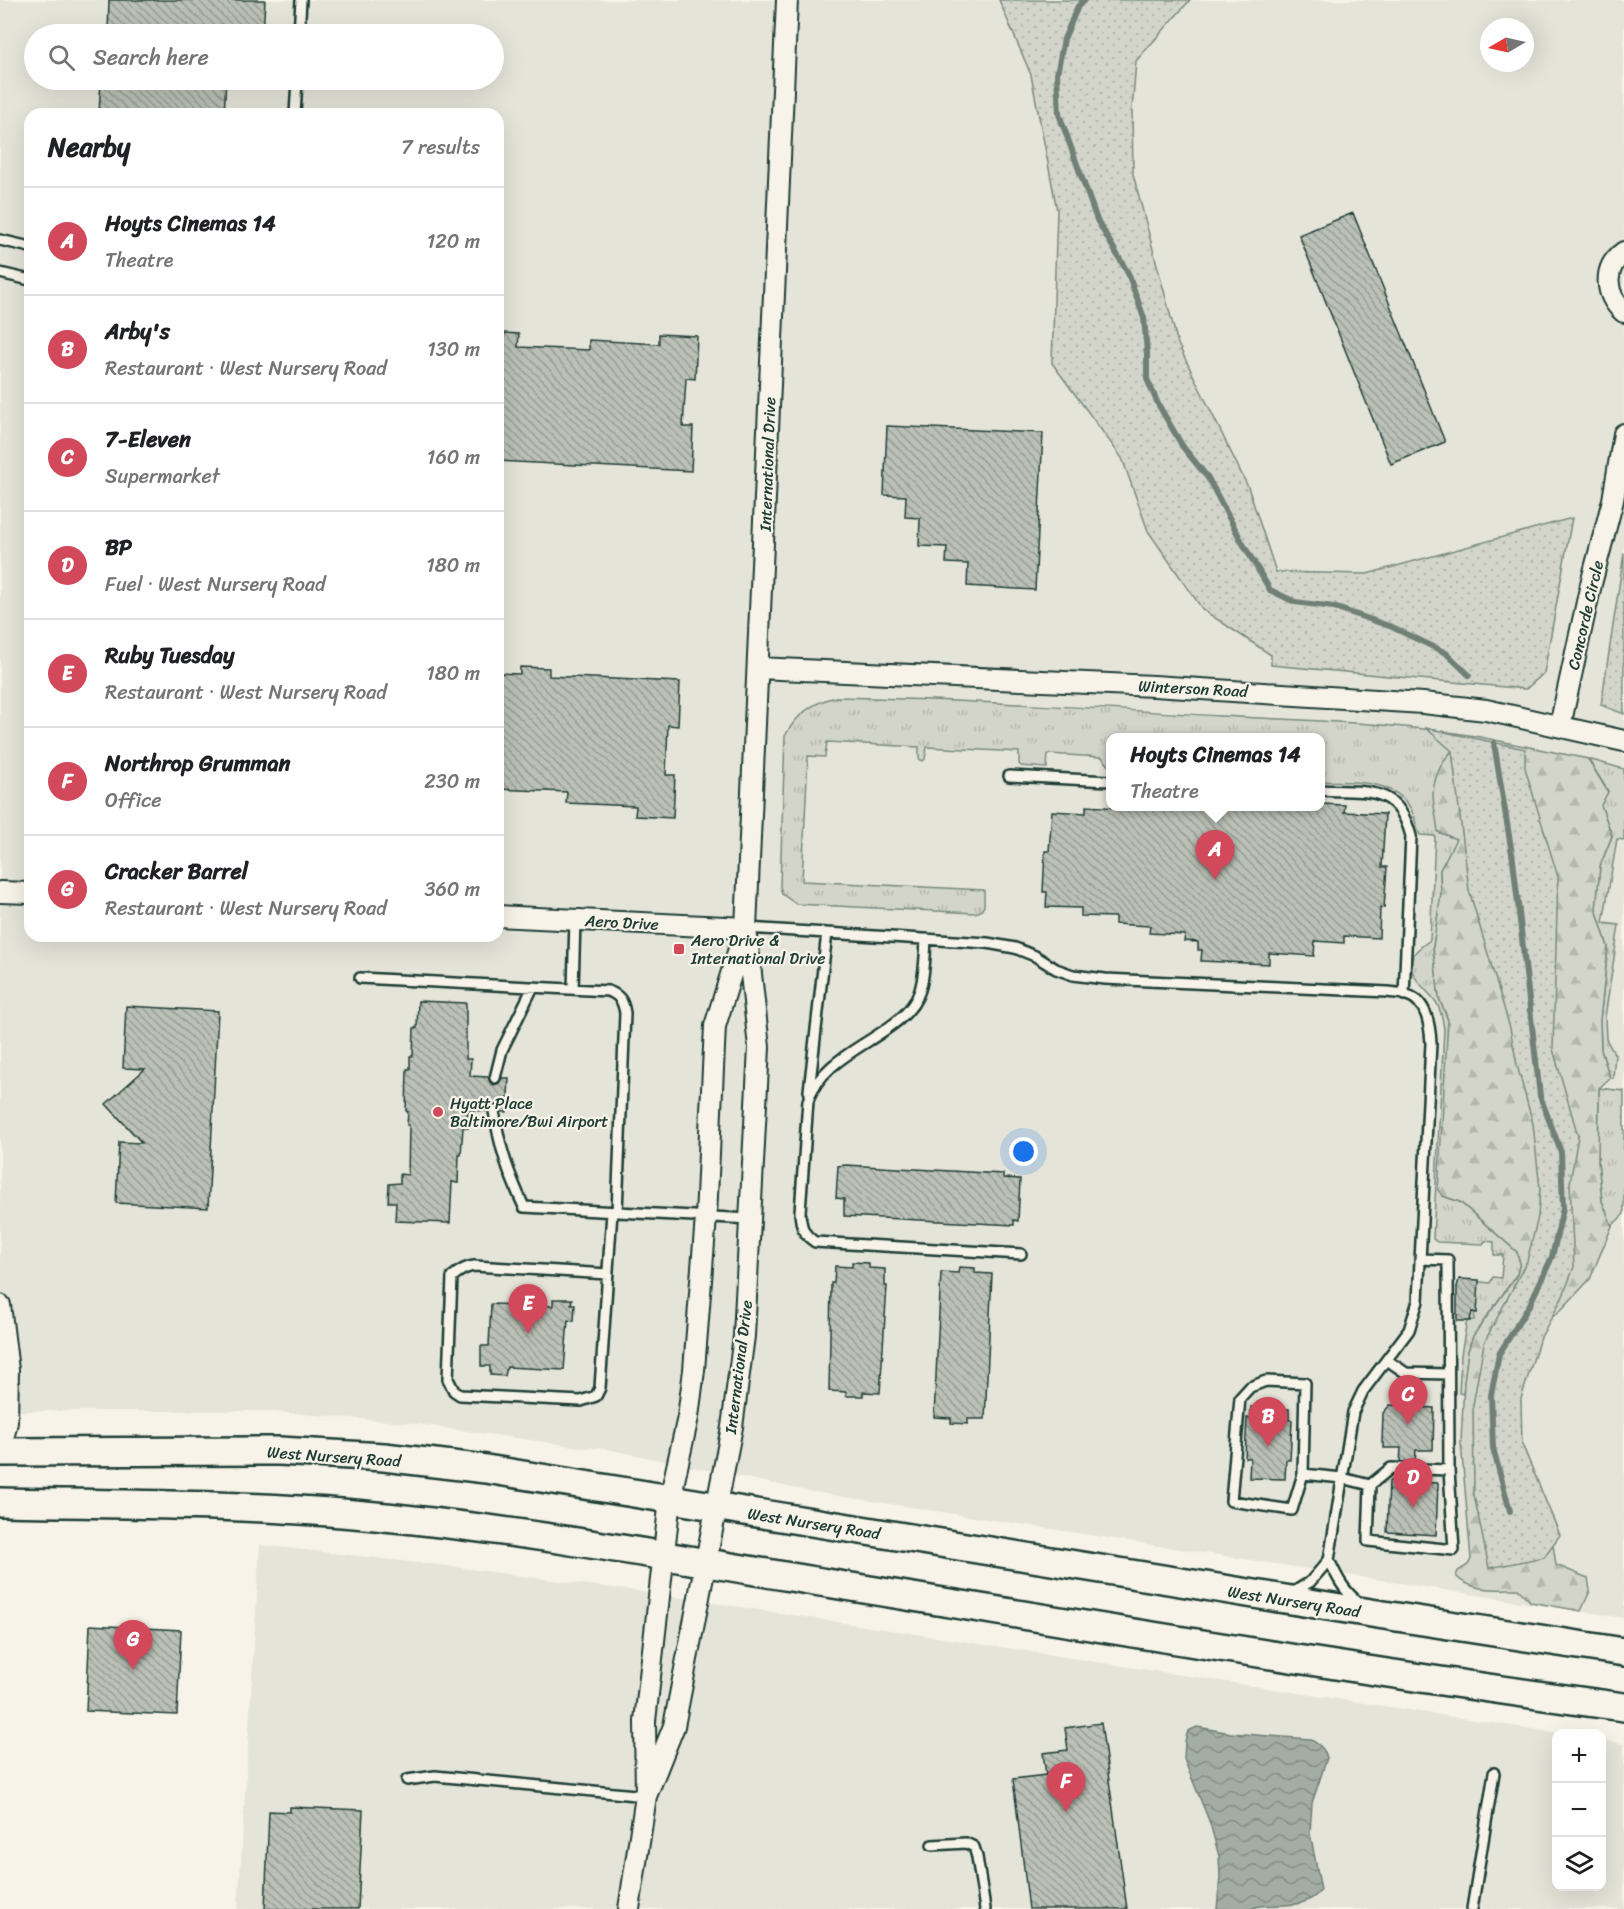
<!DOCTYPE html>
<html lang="en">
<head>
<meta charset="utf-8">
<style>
  body { margin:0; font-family:Sriracha,sans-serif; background:#f6f6f6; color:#202124 }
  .controls { position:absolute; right:18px; bottom:18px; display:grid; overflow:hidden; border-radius:12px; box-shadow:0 6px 24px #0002 }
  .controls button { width:54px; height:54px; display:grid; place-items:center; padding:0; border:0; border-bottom:2px solid #e0e0e0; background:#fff; color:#202124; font:30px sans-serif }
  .compass { position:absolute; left:1480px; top:18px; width:54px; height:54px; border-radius:50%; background:#fff; box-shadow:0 6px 24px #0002; rotate:261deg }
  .you { position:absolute; left:1024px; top:1152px; width:21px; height:21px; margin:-15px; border:4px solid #fff; border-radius:50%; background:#1a73e8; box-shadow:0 0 0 9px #1a73e833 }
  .badge { display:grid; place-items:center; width:39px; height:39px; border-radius:50%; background:#d1495b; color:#fff; font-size:20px; font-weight:700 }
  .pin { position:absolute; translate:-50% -50px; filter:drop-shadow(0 2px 3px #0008) }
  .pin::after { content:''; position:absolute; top:32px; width:21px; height:18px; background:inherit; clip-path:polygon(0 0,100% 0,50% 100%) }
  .popup { position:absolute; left:1106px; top:733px; width:219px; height:78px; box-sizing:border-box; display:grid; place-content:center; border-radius:12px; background:#fff; filter:drop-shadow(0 2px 4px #0005); font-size:20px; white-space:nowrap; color:#757577 }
  .popup b { font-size:22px; color:#202124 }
  .popup::after { content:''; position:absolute; left:50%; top:100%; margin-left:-12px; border:12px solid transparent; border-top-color:#fff }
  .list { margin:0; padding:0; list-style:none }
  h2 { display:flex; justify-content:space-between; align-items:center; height:78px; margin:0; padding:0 24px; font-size:26px }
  h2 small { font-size:20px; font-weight:400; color:#757577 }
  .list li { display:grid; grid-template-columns:39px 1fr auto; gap:18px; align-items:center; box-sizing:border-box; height:108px; padding:0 24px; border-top:2px solid #e0e0e0 }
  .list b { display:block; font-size:22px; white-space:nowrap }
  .list p { margin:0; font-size:20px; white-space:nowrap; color:#757577 }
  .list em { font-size:20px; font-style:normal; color:#757577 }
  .icon { flex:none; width:33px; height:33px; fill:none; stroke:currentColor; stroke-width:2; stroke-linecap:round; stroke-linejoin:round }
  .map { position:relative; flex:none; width:1624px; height:1909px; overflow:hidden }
  .search { position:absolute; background:#fff; box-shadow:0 6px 24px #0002; left:24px; top:24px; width:480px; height:66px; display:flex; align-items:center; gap:15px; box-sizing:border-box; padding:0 21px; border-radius:33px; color:#757577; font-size:22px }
  .panel { position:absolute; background:#fff; box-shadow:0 6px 24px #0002; left:24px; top:108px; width:480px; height:834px; border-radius:18px }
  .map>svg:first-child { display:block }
</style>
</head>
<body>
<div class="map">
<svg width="1624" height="1909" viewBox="0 0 1624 1909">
  <defs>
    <pattern id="grass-tufts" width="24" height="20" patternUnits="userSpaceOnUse" patternTransform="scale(1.5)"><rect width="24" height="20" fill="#d3d5ca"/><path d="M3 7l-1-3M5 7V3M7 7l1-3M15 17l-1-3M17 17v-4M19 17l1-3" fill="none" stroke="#b5b8ae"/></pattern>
    <pattern id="forest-firs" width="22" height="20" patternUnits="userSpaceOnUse" patternTransform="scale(1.5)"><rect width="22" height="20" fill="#d3d5ca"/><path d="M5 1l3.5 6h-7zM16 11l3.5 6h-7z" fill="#b5b8ae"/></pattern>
    <pattern id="park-dots" width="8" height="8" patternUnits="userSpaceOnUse" patternTransform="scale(1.5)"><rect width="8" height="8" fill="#d3d5ca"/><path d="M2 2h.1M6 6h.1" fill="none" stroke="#b5b8ae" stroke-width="1.8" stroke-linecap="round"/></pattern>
    <pattern id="water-waves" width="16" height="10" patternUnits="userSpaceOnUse" patternTransform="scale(1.5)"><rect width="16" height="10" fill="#a4ada3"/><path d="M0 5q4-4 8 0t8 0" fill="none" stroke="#858e86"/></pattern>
    <pattern id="building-back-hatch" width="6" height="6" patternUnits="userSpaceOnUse" patternTransform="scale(1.5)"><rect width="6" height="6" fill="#bbc1b6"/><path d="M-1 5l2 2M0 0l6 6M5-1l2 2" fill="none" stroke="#979e95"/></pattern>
  </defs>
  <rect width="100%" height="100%" fill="#f7f3e8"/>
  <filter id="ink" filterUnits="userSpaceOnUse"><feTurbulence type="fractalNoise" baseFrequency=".0167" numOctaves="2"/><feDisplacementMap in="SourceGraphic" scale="12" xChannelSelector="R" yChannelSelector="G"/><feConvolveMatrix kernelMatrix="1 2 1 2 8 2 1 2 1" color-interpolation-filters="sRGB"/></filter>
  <g filter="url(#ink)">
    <path fill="#e5e4d9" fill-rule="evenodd" d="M 0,0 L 999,0 L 1031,75 L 1057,210 L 1052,363 L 1122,458 L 1148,531 L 1203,610 L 1271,655 L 1271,665 L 1544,673 L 1572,519 L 1367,574 L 1276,572 L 1248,487 L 1178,344 L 1133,174 L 1132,111 L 1136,61 L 1190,0 L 1624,0 L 1624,553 L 1601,705 L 1624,714 L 1624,1618 L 813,1492 L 602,1448 L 586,1448 L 410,1423 L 264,1411 L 0,1411 ZM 1489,27 L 1525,27 L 1525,63 L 1489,63 ZM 34,34 L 494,34 L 494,80 L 34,80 ZM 30,114 L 498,114 L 498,936 L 30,936 ZM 1110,738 L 1320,738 L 1320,806 L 1110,806 ZM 1540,1189 L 1563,1296 L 1539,1341 L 1521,1399 L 1522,1444 L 1559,1535 L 1473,1405 Z
      M 260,1545 L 447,1566 L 643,1592 L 1558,1733 L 1556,1734 L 1556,1886 L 1602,1886 L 1602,1740 L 1624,1744 L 1624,1909 L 238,1909 Z"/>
    <path fill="url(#grass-tufts)" stroke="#79897f" stroke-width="1.5" d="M 836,697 C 965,700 1093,708 1221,716 C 1306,721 1391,722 1475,736 L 1464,739 L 1437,818 L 1438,832 L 1457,839 L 1440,870 L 1441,894 L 1433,947 L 1439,998 L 1448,1020 L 1443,1196 L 1460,1202 L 1517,1252 L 1520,1263 L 1517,1274 L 1473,1336 L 1468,1351 L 1463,1394 L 1459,1393 L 1461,1355 L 1467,1320 L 1474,1320 L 1476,1287 L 1473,1281 L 1490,1283 L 1493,1277 L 1501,1278 L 1503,1255 L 1494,1255 L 1494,1242 L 1485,1241 L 1483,1244 L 1437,1242 L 1433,1239 L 1444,1030 C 1443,1020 1441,1010 1436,1002 C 1427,988 1405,977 1413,956 C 1415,950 1425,944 1430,940 L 1435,836 L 1420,835 C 1416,827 1415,817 1411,809 C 1392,777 1351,783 1320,781 L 1320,738 L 1110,738 L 1110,767 L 1102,757 L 1048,754 L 1047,768 L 1021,766 L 1019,764 L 1019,752 L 927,747 L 925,759 L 923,761 L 919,759 L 919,747 L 827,742 L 825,757 L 808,756 L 802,881 L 984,890 L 984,906 L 981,911 L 975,913 L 796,904 L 782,894 L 780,886 L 785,736 C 796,715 813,702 836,697 Z
      M 1588,759 L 1624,769 L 1624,840 L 1617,839 L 1603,923 L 1619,925 L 1605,1017 L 1606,1039 L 1615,1055 L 1613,1078 L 1610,1078 L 1601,1050 L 1600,1020 L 1608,947 L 1596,909 L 1600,866 L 1612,836 L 1601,805 L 1608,791 Z
      M 1599,1088 L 1624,1091 L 1624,1214 L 1612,1226 L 1602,1201 L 1598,1162 Z"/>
    <path fill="url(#forest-firs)" stroke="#79897f" stroke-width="1.5" d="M 1475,736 L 1588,759 L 1608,792 L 1601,805 L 1612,836 L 1600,866 L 1596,909 L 1608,947 L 1600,1020 L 1601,1050 L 1610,1078 L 1599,1088 L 1598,1162 L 1602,1201 L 1612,1226 L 1590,1279 L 1563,1308 L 1536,1331 L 1505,1413 L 1551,1531 L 1556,1565 L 1588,1578 L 1590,1591 L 1581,1611 L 1531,1602 L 1518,1589 C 1499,1589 1470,1592 1456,1576 L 1458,1571 L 1468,1565 L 1471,1559 L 1461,1443 L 1464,1382 L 1468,1351 L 1473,1336 L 1517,1275 L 1520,1263 L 1517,1252 L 1460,1202 L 1443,1196 L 1438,1190 L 1448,1020 L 1439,998 L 1433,947 L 1441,894 L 1440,870 L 1456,839 L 1438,832 C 1437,820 1433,806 1433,794 C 1434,770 1451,744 1475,736 Z"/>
    <path fill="url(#park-dots)" stroke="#79897f" stroke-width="1.5" d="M 999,0 L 1190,0 L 1136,61 L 1132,111 L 1133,174 L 1178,344 L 1248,487 L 1276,572 L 1367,574 L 1572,518 L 1544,673 L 1526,689 L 1271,665 L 1271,655 L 1203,610 L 1148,531 L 1122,458 L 1052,363 L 1057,210 L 1031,75 Z
      M 1624,553 L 1624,714 L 1601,705 Z
      M 1426,728 L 1525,749 L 1525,768 L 1558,877 L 1553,1049 L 1578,1136 L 1570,1183 L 1574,1267 L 1563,1296 L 1539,1341 L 1521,1399 L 1522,1444 L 1560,1535 L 1544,1557 L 1489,1568 L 1474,1495 L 1473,1405 L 1484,1343 L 1527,1261 L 1538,1217 L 1540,1189 L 1533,1124 L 1517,1065 L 1510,1028 L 1469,890 L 1452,751 Z"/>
    <path fill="url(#water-waves)" stroke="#6f8077" stroke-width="1.5" d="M 1197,1727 L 1231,1733 L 1310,1739 C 1318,1744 1325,1748 1327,1758 L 1312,1803 L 1310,1833 L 1321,1890 C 1306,1909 1284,1904 1260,1906 C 1257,1906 1254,1908 1251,1909 C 1243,1909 1226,1909 1217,1909 L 1220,1877 L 1219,1856 L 1210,1823 L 1184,1759 L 1185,1741 L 1188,1731 Z"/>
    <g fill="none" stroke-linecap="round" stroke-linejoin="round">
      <path stroke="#6f8077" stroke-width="6" d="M 1085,0 L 1078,6 L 1064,39 L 1057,74 L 1059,114 L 1097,220 L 1128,273 L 1144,318 L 1147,353 L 1147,379 L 1158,404 L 1183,447 L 1208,478 L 1242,542 L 1270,590 L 1295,602 L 1334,607 L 1392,627 L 1446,653 L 1469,675
        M 1494,743 L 1513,860 L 1540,1096 L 1561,1152 L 1563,1208 L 1552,1257 L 1529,1306 L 1499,1354 L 1491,1395 L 1493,1448 L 1510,1511"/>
    </g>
    <path fill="url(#building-back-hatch)" stroke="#1f3d34" stroke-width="1.5" d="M 109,0 L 265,0 L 263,34 L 108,34 Z
      M 101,80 L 226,80 L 224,114 L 99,114 Z
      M 1353,213 L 1445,442 L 1391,464 L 1299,235 Z
      M 504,333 L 519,334 L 518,347 L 589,350 L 589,340 L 659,344 L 659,334 L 697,336 L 695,379 L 686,378 L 683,427 L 693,427 L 691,471 L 498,461 L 498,346 L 504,346 Z
      M 887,426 L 1043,433 L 1035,590 L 967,586 L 968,564 L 946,563 L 947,547 L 919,546 L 920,518 L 905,517 L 906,496 L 884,495 Z
      M 520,667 L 549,668 L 549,676 L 680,682 L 678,726 L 668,725 L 666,775 L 675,775 L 673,818 L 635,816 L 636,806 L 566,803 L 567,792 L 498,789 L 498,673 L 520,674 Z
      M 1320,804 L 1345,805 L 1344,812 L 1385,814 L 1382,867 L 1387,867 L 1384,908 L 1380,908 L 1379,938 L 1344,936 L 1344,943 L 1315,941 L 1314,956 L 1269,953 L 1269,964 L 1201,961 L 1202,950 L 1198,950 L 1198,942 L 1184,941 L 1185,935 L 1149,933 L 1150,926 L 1115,924 L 1115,917 L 1081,916 L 1081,908 L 1046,907 L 1047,892 L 1043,892 L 1045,851 L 1049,851 L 1052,811 L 1086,813 L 1086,806 L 1120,808 L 1320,807 Z
      M 418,1001 L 466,1003 L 466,1059 L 471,1059 L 470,1076 L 488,1077 L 490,1082 L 494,1085 L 499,1083 L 502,1078 L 509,1078 L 507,1112 L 501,1112 L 499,1106 L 493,1104 L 489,1106 L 487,1111 L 468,1110 L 468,1128 L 463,1127 L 461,1155 L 459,1155 L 458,1183 L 452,1182 L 450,1223 L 395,1221 L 396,1202 L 388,1202 L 389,1184 L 400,1183 L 400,1174 L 408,1175 L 409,1125 L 407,1125 L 408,1112 L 406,1111 L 407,1069 L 410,1069 L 410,1056 L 413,1056 L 414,1028 L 417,1028 Z
      M 126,1006 L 218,1011 L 208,1208 L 116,1203 L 119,1142 L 142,1143 L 106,1104 L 145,1069 L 123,1068 Z
      M 846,1165 L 1003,1174 L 1003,1178 L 1020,1179 L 1018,1221 L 1014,1220 L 1014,1225 L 844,1216 L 844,1199 L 836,1198 L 838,1166 Z
      M 852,1262 L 869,1263 L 869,1268 L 885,1269 L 885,1286 L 887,1286 L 880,1393 L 863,1392 L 863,1396 L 846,1396 L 846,1392 L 829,1391 L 831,1283 L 834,1283 L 835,1266 L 852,1267 Z
      M 959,1267 L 975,1268 L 975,1273 L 992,1274 L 985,1419 L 968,1419 L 968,1424 L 951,1423 L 951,1418 L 934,1417 L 941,1272 L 958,1273 Z
      M 1459,1279 L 1479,1280 L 1477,1313 L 1472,1312 L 1470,1321 L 1457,1321 L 1457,1287 Z
      M 553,1299 L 572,1299 L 571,1304 L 575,1304 L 574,1321 L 568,1320 L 564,1370 L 507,1367 L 505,1376 L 490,1375 L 490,1366 L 481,1366 L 481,1346 L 489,1346 L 491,1304 L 553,1306 Z
      M 1402,1400 L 1418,1401 L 1418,1407 L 1434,1408 L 1433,1450 L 1416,1450 L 1415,1462 L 1400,1462 L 1401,1448 L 1384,1448 L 1384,1443 L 1382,1443 L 1383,1413 L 1390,1405 L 1402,1406 Z
      M 1251,1407 L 1289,1409 L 1289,1420 L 1292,1420 L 1290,1460 L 1286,1460 L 1285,1479 L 1249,1478 L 1250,1458 L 1245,1458 L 1246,1436 L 1247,1418 L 1251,1418 Z
      M 1400,1475 L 1415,1476 L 1414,1482 L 1438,1483 L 1436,1535 L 1387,1532 L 1389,1481 L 1400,1481 Z
      M 90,1625 L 181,1630 L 177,1715 L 86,1711 Z
      M 1101,1723 L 1127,1909 L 1029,1909 L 1013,1779 L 1046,1775 L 1043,1753 L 1068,1750 L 1065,1728 Z
      M 290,1807 L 363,1810 L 358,1909 L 265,1909 L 269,1811 L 290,1812 Z"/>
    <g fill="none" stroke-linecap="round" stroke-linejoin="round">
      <defs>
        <path id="service" d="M 299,34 L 301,0
          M 295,114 L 297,80
          M 0,240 L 30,247
          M 0,273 L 30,280
          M 1009,776 L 1110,781
          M 1320,790 C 1366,793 1397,783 1411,836 L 1404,995
          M 746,928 L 987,943 L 1015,948 L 1035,956 L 1056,969 L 1073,975 L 1105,979 L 1388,992 C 1394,993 1401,993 1407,995 C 1427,1001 1430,1026 1431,1043 L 1418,1301 L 1409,1330 L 1363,1391 L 1353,1412 L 1329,1560 L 1310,1582 L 1292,1593
          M 926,939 C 925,955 925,974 920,990 C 906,1037 824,1048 808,1101 L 800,1212 C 801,1227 803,1234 815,1242 L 1021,1254
          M 360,978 L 608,991 C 619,995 623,1000 625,1013 L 617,1212
          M 573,989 L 575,920
          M 495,1078 L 502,1050 L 533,987
          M 809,1091 L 827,933
          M 494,1111 C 500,1149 508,1172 524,1207 L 750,1219
          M 608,1274 L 474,1266 C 465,1267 459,1271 452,1277 L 448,1379 L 454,1391 L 460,1395 L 581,1401 L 596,1396 L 600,1388 L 612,1212
          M 1387,1360 L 1406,1373 L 1448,1374
          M 1303,1474 L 1305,1383 L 1266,1381 L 1250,1387 L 1240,1398 L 1231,1501 L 1292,1510 L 1303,1474 L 1342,1478 L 1370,1485 L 1368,1541 L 1454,1550 L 1449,1470 L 1448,1260 L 1420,1259
          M 1370,1485 L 1391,1468 L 1449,1470
          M 1329,1560 C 1337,1577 1343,1590 1358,1602
          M 407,1780 L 435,1776 L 646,1796
          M 932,1845 L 966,1843 L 974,1847 L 977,1857 L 985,1909
          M 1472,1909 L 1494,1773"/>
        <path id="minor" d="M 1624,252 C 1602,268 1605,295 1624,312
          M 758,668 L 1154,686 L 1423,703 L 1486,710 L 1624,741
          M 1560,726 L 1591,584 L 1613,500 L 1624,434
          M 0,892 L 30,893
          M 498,916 L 746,928
          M 0,1305 L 8,1370 L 7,1422 L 0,1452
          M 646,1796 L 674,1726 L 732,1427 L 744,1336 L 759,1047 L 746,928 L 787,0
          M 629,1909 L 646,1796 L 645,1721 L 670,1499 L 688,1417 L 694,1370 L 706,1217 L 715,1026 L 743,936"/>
        <path id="secondary" d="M 0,1452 L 279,1451 L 384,1457 L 486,1469 L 1371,1613 L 1624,1652
          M 0,1502 C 118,1504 236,1504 354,1514 C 512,1528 670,1557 827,1583 C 1092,1626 1357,1671 1624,1707"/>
      </defs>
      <use href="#service" stroke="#1f3d34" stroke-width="14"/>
      <use href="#minor" stroke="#1f3d34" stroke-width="24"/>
      <use href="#secondary" stroke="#1f3d34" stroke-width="32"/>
      <use href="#service" stroke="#f7f3e8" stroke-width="9"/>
      <use href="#minor" stroke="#f7f3e8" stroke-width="20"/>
      <use href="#secondary" stroke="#f7f3e8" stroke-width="27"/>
    </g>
  </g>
  <g fill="#d1495b" stroke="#f7f3e8" stroke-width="2">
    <rect x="673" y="943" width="12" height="12" rx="3"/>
    <circle cx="438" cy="1112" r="6"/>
  </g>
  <g text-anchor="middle" stroke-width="4.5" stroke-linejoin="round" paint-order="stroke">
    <g font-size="16" fill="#1f3d34" stroke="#f7f3e8">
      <text transform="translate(767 464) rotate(-88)" y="6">International Drive</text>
      <text transform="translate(1585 615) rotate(-77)" y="6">Concorde Circle</text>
      <text transform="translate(1193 688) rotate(3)" y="6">Winterson Road</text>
      <text transform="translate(622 922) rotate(3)" y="6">Aero Drive</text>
      <text transform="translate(738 1367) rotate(-83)" y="6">International Drive</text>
      <text transform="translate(334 1456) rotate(4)" y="6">West Nursery Road</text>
      <text transform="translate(814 1523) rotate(9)" y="6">West Nursery Road</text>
      <text transform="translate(1294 1601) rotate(9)" y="6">West Nursery Road</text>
    </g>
    <g font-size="16" fill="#1f3d34" stroke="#f7f3e8" text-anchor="start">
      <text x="691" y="946">Aero Drive &amp;<tspan x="691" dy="18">International Drive</tspan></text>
      <text x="450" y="1109">Hyatt Place<tspan x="450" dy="18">Baltimore/Bwi Airport</tspan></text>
    </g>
  </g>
</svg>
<div class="controls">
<button>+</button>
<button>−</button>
<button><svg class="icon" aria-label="layers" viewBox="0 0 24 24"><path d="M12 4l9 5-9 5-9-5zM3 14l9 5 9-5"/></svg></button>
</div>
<svg class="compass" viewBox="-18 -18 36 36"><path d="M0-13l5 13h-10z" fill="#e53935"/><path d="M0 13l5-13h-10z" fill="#757577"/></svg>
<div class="you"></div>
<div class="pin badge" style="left:1215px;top:880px">A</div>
<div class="popup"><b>Hoyts Cinemas 14</b>Theatre</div>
<div class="pin badge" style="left:1268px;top:1447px">B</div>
<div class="pin badge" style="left:1408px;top:1425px">C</div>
<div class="pin badge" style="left:1413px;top:1508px">D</div>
<div class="pin badge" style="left:528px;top:1334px">E</div>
<div class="pin badge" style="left:1066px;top:1812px">F</div>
<div class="pin badge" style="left:133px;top:1670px">G</div>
<div class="search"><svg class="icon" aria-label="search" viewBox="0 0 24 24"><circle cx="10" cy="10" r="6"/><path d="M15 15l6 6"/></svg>Search here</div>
<section class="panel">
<h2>Nearby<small>7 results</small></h2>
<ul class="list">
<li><span class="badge">A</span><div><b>Hoyts Cinemas 14</b><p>Theatre</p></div><em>120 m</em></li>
<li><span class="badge">B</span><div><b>Arby's</b><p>Restaurant · West Nursery Road</p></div><em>130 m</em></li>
<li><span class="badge">C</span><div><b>7-Eleven</b><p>Supermarket</p></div><em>160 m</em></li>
<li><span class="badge">D</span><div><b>BP</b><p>Fuel · West Nursery Road</p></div><em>180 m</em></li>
<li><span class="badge">E</span><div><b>Ruby Tuesday</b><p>Restaurant · West Nursery Road</p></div><em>180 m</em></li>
<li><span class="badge">F</span><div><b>Northrop Grumman</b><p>Office</p></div><em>230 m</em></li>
<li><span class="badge">G</span><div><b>Cracker Barrel</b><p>Restaurant · West Nursery Road</p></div><em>360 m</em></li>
</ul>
</section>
</div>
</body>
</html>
